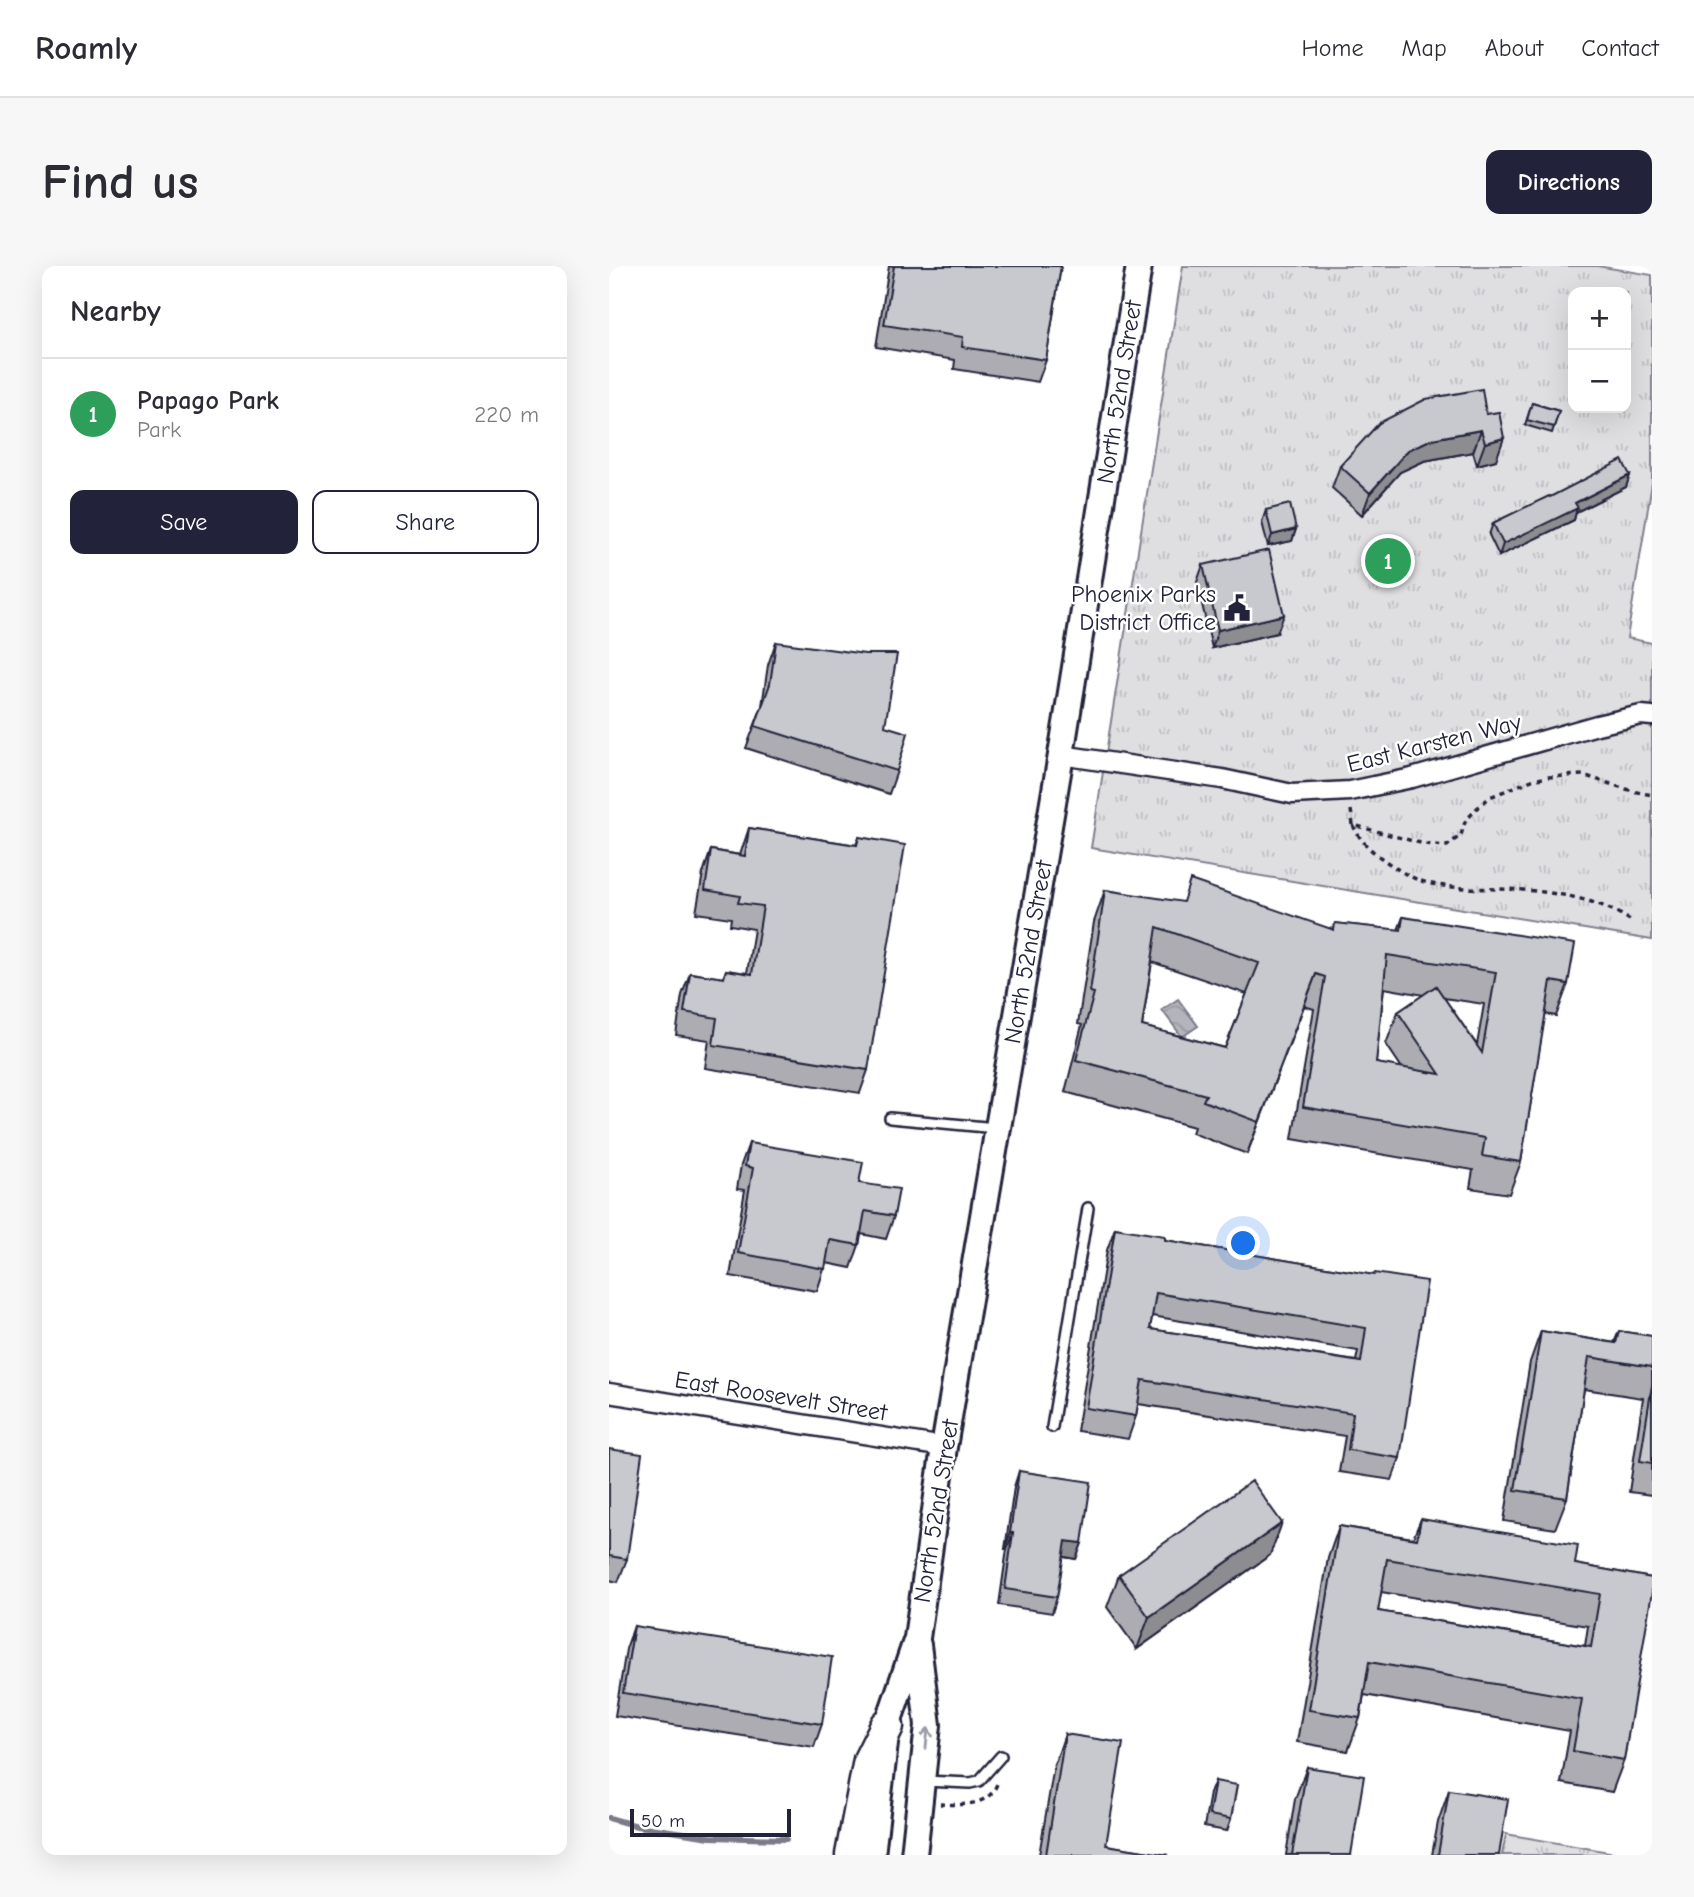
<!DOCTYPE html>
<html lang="en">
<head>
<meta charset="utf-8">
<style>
  body { margin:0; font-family:"Comic Neue",sans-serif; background:#f7f7f7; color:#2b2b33 }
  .controls { position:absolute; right:21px; top:21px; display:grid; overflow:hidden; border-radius:14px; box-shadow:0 7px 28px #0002 }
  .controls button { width:63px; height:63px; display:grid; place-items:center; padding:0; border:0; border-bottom:2px solid #e1e1e2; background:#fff; color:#2b2b33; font:35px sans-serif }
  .scale { position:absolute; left:21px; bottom:18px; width:161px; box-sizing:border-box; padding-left:7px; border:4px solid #22223b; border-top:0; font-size:19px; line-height:24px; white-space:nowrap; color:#22223b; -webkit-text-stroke:5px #fff; paint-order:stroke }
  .you { position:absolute; left:635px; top:978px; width:24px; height:24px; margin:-18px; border:5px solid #fff; border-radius:50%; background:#1a73e8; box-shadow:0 0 0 10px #1a73e833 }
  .badge { display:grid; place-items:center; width:46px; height:46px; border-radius:50%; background:#22223b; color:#fff; font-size:23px; font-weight:700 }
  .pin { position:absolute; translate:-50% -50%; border:4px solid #fff; box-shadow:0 2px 7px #0006 }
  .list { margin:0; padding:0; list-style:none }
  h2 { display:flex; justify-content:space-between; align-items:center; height:91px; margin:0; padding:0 28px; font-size:30px }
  h2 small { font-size:23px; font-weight:400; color:#7c7c81 }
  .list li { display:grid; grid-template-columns:46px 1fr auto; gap:21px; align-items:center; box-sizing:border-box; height:112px; padding:0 28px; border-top:2px solid #e1e1e2 }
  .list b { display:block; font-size:26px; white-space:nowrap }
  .list p { margin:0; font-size:23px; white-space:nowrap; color:#7c7c81 }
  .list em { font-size:23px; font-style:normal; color:#7c7c81 }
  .actions { display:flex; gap:14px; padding:21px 28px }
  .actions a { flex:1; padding:16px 0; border:2px solid #22223b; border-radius:14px; text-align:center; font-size:24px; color:#22223b }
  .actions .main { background:#22223b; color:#fff }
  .map { position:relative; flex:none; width:1043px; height:1589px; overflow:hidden; border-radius:14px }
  header { display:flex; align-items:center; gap:42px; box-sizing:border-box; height:98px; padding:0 35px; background:#fff; border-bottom:2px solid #e1e1e2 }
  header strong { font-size:33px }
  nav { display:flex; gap:38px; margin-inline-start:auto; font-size:24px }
  .intro { display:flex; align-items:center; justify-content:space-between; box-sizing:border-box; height:168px; padding:0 42px }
  h1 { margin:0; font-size:49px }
  .button { padding:18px 32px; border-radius:14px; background:#22223b; color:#fff; font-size:24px; font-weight:700 }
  main { display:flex; gap:42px; padding:0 42px }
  aside { flex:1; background:#fff; border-radius:14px; box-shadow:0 7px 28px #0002 }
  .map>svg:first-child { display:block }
</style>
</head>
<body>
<header>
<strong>Roamly</strong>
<nav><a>Home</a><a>Map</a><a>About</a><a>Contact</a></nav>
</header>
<div class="intro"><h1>Find us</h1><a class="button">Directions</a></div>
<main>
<aside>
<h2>Nearby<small></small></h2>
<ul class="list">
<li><span class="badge" style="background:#2e9e5b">1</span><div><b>Papago Park</b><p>Park</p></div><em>220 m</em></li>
</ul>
<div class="actions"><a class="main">Save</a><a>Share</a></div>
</aside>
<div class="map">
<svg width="1043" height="1589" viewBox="0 0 1043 1589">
  <defs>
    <pattern id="park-tufts" width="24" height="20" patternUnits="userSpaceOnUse" patternTransform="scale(1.75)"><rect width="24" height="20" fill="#dfdfe2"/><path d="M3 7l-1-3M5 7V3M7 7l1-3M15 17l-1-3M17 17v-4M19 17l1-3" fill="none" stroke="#bfbfc3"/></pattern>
    <pattern id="water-waves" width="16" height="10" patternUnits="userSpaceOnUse" patternTransform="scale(1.75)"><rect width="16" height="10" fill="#b4b4bc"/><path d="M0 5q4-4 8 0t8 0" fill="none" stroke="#9a9aa2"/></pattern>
  </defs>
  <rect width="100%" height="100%" fill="#fff"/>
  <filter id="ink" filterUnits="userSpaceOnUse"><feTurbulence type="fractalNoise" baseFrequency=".0143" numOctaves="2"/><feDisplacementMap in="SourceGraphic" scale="14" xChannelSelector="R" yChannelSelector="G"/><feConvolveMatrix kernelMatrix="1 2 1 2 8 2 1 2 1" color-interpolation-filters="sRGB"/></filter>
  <g filter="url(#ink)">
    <path fill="url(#park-tufts)" stroke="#80808e" stroke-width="2" fill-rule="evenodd" d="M 574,0 L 988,0 L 1043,9 L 1043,217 L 1018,372 L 1043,377 L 1043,674 L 482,582 ZM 964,26 L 1017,26 L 1017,142 L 964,142 Z
      M 897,1568 L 1017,1589 L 893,1589 Z"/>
    <path fill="url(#water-waves)" stroke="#7a7a88" stroke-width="2" d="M 569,733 L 589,760 L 573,771 L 553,744 Z"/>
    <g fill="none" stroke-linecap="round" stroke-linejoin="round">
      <path stroke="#7a7a88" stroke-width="6" d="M 0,1552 L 28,1560 L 101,1571 L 177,1573"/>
      <defs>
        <path id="service" d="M 281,852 L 387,862
          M 443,1161 L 479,942
          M 315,1515 L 361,1517 L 370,1515 L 392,1490"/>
        <path id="minor" d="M 452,489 L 613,513 L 683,528 L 741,525 L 803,512 L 988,459 L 1032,449 L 1043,450
          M 0,1127 L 335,1181"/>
        <path id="secondary" d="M 263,1589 L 278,1460 L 308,1372 L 335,1181 L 452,489 L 530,0
          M 305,1589 L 319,1459 L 309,1379"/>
        <path id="motorway" d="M 243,1589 L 261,1494 L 278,1460"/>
      </defs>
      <use href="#service" stroke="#22223b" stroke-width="14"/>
      <use href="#minor" stroke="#22223b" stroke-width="23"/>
      <use href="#secondary" stroke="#22223b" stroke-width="30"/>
      <use href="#motorway" stroke="#22223b" stroke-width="37"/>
      <path stroke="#22223b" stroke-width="3.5" stroke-dasharray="5 5" stroke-linecap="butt" d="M 742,544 L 744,559 L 815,578 L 838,580 L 852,569 L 856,556 L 867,543 L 881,531 L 923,514 L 939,511 L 974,509 L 1023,525 L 1043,529
        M 744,559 C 750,573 759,582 771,591 C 787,603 804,614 823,618 C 853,624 884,622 914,624 C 952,627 994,634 1025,657
        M 331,1538 C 353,1539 379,1541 388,1518"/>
      <use href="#service" stroke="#fff" stroke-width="9"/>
      <use href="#minor" stroke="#fff" stroke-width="18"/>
      <use href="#secondary" stroke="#fff" stroke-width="24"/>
      <use href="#motorway" stroke="#fff" stroke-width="32"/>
    </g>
    <path fill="#acacb2" stroke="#22223b" stroke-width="2" fill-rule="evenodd" d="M 280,0 L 452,0 L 437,94 L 429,116 L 345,103 L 346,94 L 267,81 Z
      M 923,137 L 950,145 L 943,167 L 916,159 Z
      M 877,148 L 887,194 L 868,199 L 864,186 L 815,195 L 791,206 L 753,249 L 723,222 L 731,200 Z
      M 1021,209 L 1017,221 L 967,246 L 965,254 L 890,290 L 880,269 L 884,257 L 941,231 Z
      M 657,244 L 687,263 L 683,275 L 659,280 L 653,256 Z
      M 594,299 L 668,367 L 603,382 L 588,316 Z
      M 167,376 L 276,460 L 288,505 L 280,528 L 137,482 L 153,440 L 159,399 Z
      M 140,562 L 247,579 L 250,571 L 259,804 L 251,827 L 96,802 L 100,774 L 67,769 L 73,729 L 81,707 L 114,712 L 117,704 L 138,707 L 145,663 L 121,659 L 122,652 L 87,647 L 94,607 L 102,584 L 131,589 Z
      M 496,624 L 724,663 L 726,657 L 789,664 L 794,651 L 959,718 L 947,750 L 936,748 L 912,896 L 900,928 L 861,922 L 864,904 L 683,873 L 705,743 L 695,740 L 638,888 L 583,867 L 585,861 L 456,826 L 473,759 L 469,758 L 485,656 ZM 543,696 L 638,728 L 616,782 L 533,760 ZM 775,722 L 815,729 L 789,746 L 777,778 L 793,802 L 767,797 ZM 835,732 L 875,738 L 868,779 Z
      M 140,877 L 250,917 L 285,950 L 277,973 L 252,968 L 250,979 L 242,1002 L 217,997 L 208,1025 L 121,1010 L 136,924 L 128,923 L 132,899 Z
      M 506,962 L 556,974 L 765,1009 L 791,1192 L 783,1214 L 730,1206 L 736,1170 L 529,1138 L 527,1150 L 519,1173 L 468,1165 L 498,984 ZM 543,1050 L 749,1085 L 747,1095 L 541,1063 Z
      M 932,1065 L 1005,1077 L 1010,1065 L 1043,1070 L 1043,1229 L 1020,1226 L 1034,1132 L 975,1123 L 958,1232 L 946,1263 L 895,1255 L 921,1096 Z
      M 0,1183 L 18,1293 L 9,1316 L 0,1314 Z
      M 410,1205 L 473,1277 L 467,1293 L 454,1291 L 448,1331 L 443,1347 L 390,1339 L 398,1283 L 396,1283 L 405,1221 Z
      M 812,1253 L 966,1298 L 1043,1312 L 1015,1494 L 1003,1526 L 952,1517 L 961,1465 L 755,1429 L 751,1452 L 739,1485 L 688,1476 L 719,1292 L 730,1260 L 804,1272 ZM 772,1326 L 979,1360 L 976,1380 L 769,1345 Z
      M 661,1289 L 528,1383 L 498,1341 L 510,1309 Z
      M 25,1360 L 213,1458 L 205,1481 L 6,1450 L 17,1383 Z
      M 456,1468 L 497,1579 L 559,1589 L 430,1589 L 445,1500 Z
      M 698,1501 L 742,1589 L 677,1589 L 686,1533 Z
      M 606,1515 L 622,1553 L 618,1565 L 595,1561 L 601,1527 Z
      M 840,1524 L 890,1589 L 823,1589 L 829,1556 Z"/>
    <path fill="#8c8c91" stroke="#22223b" stroke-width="2" d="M 872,164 L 864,186 L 815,195 L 791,206 L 753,249 L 761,227 L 799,184 L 823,173 Z
      M 895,172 L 887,194 L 868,199 L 876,177 Z
      M 1021,209 L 1017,221 L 967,246 L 965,254 L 890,290 L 894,278 L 966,237 Z
      M 687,263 L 683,275 L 659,280 L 663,269 Z
      M 675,349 L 668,367 L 603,382 L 609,364 Z
      M 707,708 L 695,740 L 638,888 L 650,856 Z
      M 673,1257 L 661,1289 L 528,1383 L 540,1351 Z
      M 401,1267 L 404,1267 L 398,1283 L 396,1283 Z
      M 457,1275 L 473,1277 L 467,1293 L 451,1290 Z"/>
    <path fill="#c8c8cf" stroke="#22223b" stroke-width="2" fill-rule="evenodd" d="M 285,0 L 452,0 L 437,94 L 353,81 L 354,71 L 275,59 Z
      M 873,123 L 877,148 L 890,146 L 895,172 L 876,177 L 872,164 L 823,173 L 799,184 L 761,227 L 731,200 L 770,157 L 817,133 Z
      M 923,137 L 950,145 L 945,161 L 918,154 Z
      M 1013,194 L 1021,209 L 966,237 L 969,242 L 894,278 L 884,257 L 940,230 L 941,231 Z
      M 681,238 L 687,263 L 663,269 L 657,244 Z
      M 660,284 L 675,349 L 609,364 L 594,299 Z
      M 167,376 L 256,388 L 288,388 L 276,460 L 299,467 L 288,505 L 146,460 L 161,418 Z
      M 140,562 L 248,579 L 250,571 L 296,579 L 259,804 L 104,779 L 108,752 L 75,746 L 81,707 L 115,712 L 117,704 L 143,708 L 154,640 L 129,637 L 131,630 L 96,624 L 102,584 L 136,590 Z
      M 581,614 L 725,664 L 726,657 L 792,664 L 794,651 L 966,678 L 959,718 L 942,715 L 912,896 L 873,890 L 876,872 L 694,841 L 716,711 L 707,708 L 650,856 L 594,835 L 597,829 L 467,794 L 485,727 L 481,726 L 496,624 L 574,636 ZM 548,661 L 650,697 L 616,782 L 533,760 ZM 778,689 L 887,706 L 873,787 L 827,720 L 789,746 L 831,808 L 767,797 Z
      M 140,877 L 254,896 L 250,917 L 290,923 L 285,950 L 256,945 L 250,979 L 221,974 L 216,1003 L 129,987 L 144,902 L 136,900 Z
      M 506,962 L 556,970 L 556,974 L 765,1009 L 766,1007 L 818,1015 L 791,1192 L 739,1184 L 744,1147 L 533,1114 L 527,1150 L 477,1142 ZM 547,1027 L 757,1062 L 752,1096 L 541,1063 Z
      M 932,1065 L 1007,1077 L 1010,1065 L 1043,1070 L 1043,1101 L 980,1091 L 958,1232 L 906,1224 Z
      M 1043,1119 L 1043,1197 L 1031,1195 Z
      M 0,1183 L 33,1188 L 18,1293 L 0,1290 Z
      M 410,1205 L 482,1216 L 473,1277 L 457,1275 L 448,1331 L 396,1323 L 404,1267 L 401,1267 Z
      M 643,1215 L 673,1257 L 540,1351 L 510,1309 Z
      M 812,1253 L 969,1279 L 966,1298 L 1043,1312 L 1043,1326 L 1015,1494 L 964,1485 L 973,1433 L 760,1396 L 751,1452 L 700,1444 L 730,1260 L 808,1273 ZM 778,1293 L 991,1328 L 982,1381 L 769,1345 Z
      M 25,1360 L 223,1391 L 213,1458 L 14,1427 Z
      M 456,1468 L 514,1477 L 497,1579 L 559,1589 L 437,1589 Z
      M 698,1501 L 755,1510 L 742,1589 L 683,1589 Z
      M 606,1515 L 628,1519 L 622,1553 L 600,1549 Z
      M 840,1524 L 899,1533 L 890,1589 L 829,1589 Z"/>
    <defs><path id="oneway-shaft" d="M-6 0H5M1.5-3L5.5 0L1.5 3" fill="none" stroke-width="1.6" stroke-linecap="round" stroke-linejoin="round" transform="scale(1.75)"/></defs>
    <use stroke="#9c9ca7" href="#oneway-shaft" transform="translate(318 1472) rotate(-84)"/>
  </g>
  <defs>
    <symbol id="civic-bare" viewBox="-9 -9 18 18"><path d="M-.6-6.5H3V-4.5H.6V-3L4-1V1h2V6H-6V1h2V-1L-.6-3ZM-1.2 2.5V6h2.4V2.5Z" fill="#22223b" stroke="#fff" stroke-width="2.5" paint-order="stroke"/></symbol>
  </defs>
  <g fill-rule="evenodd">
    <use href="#civic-bare" x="609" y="323" width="38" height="38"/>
  </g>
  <g text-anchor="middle" stroke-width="5" stroke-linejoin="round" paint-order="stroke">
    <g font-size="24" fill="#22223b" stroke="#fff">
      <text transform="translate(510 126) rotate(-81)" y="8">North 52nd Street</text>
      <text transform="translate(825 477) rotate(-14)" y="8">East Karsten Way</text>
      <text transform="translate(419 686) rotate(-80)" y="8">North 52nd Street</text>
      <text transform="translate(172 1130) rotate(9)" y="8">East Roosevelt Street</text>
      <text transform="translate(327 1245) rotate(-81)" y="8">North 52nd Street</text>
    </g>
    <g font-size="24" fill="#22223b" stroke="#fff" text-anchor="end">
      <text x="607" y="336">Phoenix Parks<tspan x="607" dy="28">District Office</tspan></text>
    </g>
  </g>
</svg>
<div class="controls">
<button>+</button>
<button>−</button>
</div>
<div class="scale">50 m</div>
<div class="you"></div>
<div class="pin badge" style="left:779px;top:295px;background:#2e9e5b">1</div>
</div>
</main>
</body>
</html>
